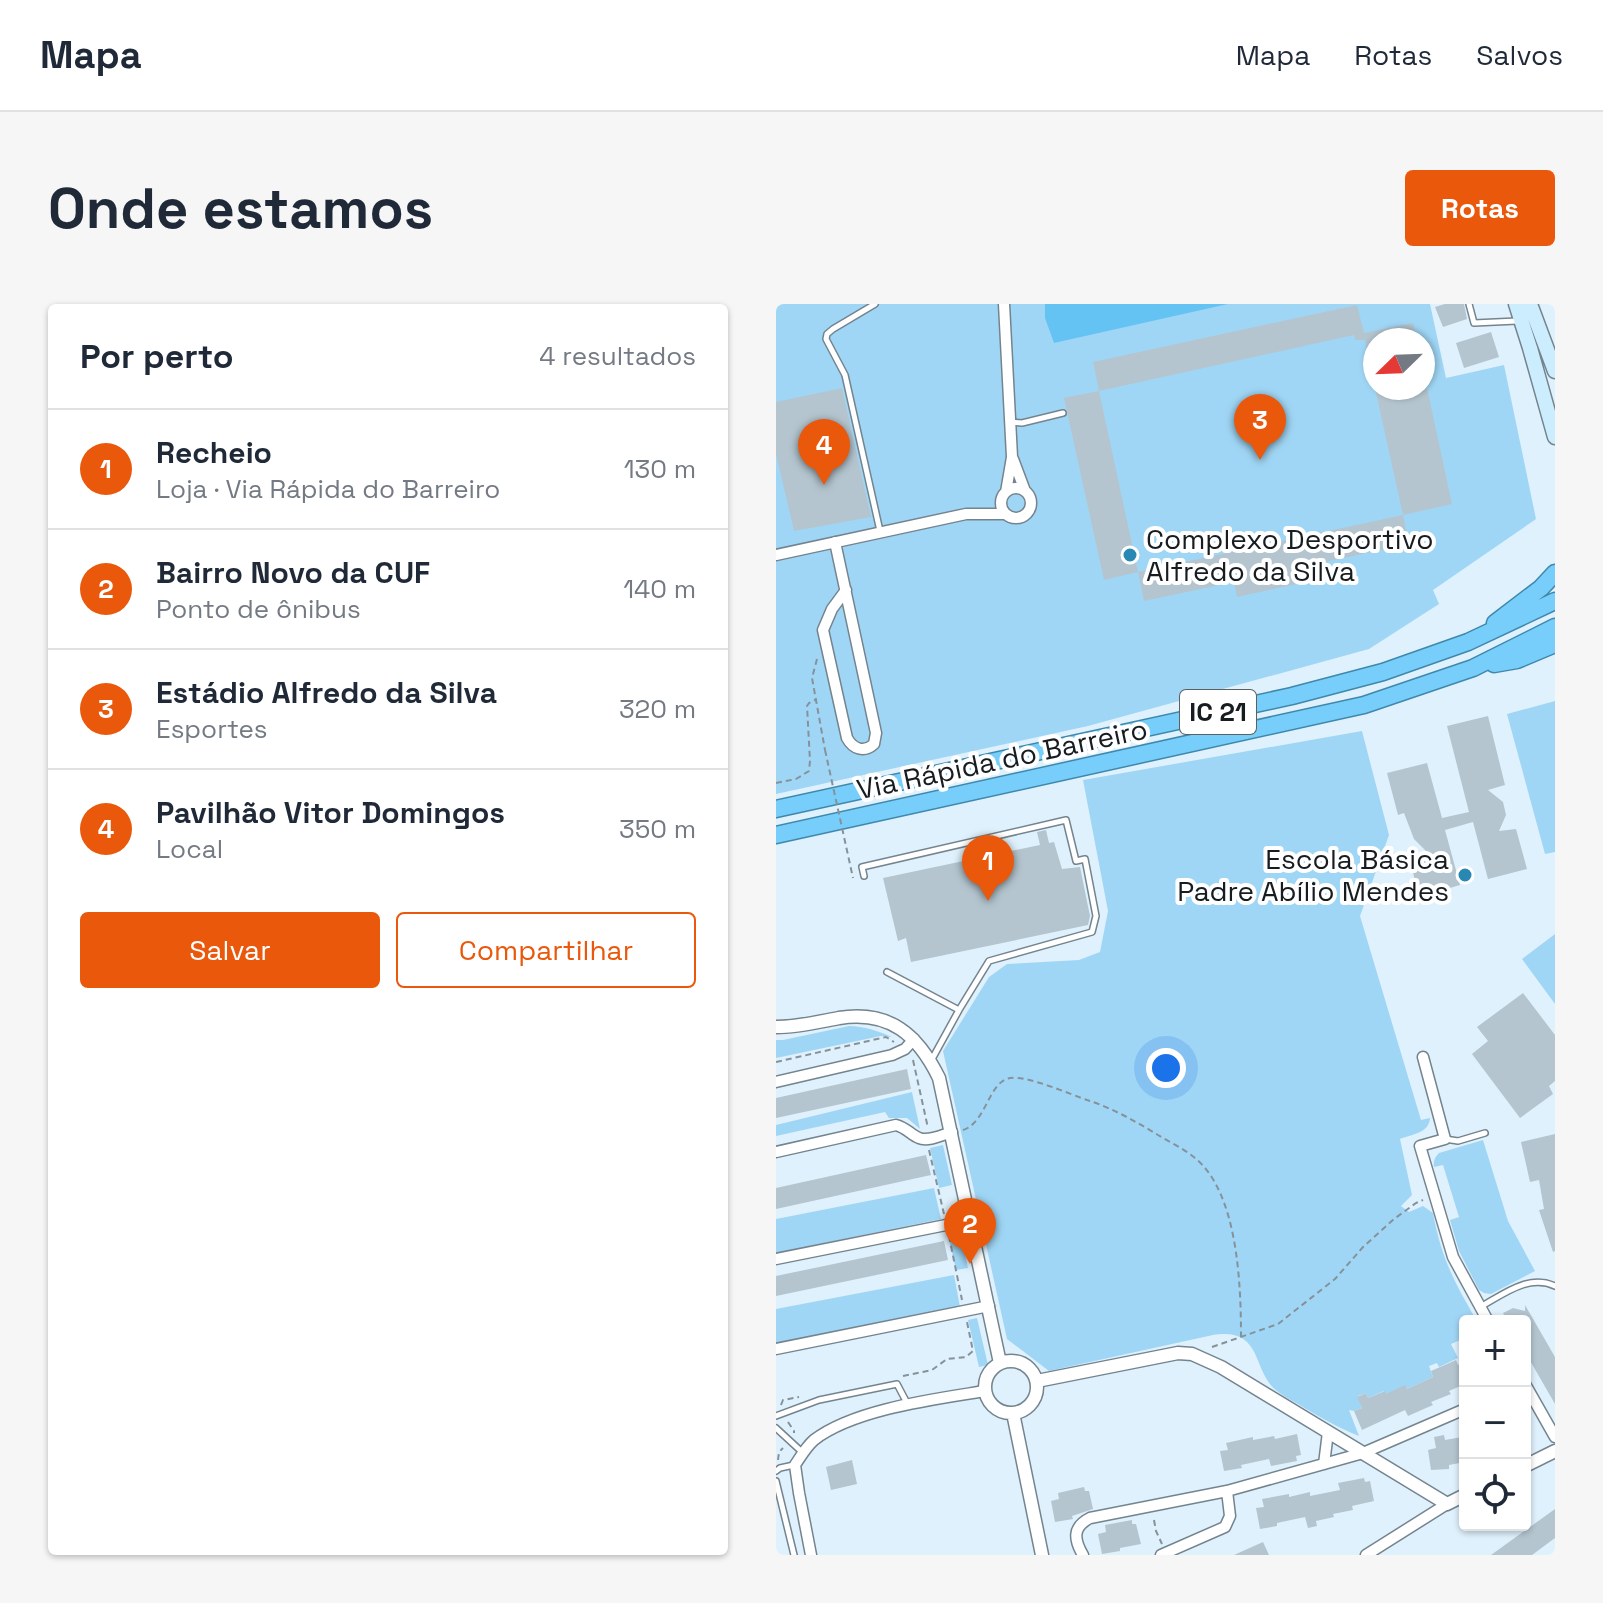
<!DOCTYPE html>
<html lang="pt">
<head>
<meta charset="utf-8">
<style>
  body { margin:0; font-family:"Space Grotesk",sans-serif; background:#f6f6f7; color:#1f2937 }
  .controls { position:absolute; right:24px; bottom:24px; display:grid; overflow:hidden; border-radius:8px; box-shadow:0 2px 6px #0004 }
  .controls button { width:72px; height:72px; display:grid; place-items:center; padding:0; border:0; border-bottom:2px solid #e0e1e3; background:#fff; color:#1f2937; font:40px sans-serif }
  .compass { position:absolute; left:587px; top:24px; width:72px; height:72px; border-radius:50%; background:#fff; box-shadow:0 2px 6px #0004; rotate:247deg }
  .you { position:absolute; left:390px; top:764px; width:28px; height:28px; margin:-20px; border:6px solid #fff; border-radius:50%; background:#1a73e8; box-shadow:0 0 0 12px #1a73e833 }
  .badge { display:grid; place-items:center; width:52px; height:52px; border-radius:50%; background:#ea580c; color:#fff; font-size:26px; font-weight:700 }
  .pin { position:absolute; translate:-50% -66px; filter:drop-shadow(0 2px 4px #0008) }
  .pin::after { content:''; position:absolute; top:42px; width:28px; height:24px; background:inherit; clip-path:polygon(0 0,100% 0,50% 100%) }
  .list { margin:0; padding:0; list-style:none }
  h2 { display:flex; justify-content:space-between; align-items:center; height:104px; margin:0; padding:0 32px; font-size:34px }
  h2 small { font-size:26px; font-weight:400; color:#747a83 }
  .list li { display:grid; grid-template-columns:52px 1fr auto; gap:24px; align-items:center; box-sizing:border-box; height:120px; padding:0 32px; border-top:2px solid #e0e1e3 }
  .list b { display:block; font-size:30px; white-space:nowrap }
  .list p { margin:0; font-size:26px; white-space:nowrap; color:#747a83 }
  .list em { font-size:26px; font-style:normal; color:#747a83 }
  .actions { display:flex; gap:16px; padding:24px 32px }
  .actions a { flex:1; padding:18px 0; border:2px solid #ea580c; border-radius:8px; text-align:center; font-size:28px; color:#ea580c }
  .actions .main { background:#ea580c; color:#fff }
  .icon { flex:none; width:44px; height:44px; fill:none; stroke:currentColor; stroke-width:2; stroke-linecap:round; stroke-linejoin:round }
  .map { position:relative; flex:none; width:779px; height:1251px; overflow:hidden; border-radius:8px }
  header { display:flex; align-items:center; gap:48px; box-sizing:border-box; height:112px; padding:0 40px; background:#fff; border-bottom:2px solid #e0e1e3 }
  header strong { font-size:38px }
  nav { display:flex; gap:44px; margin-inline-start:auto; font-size:28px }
  .intro { display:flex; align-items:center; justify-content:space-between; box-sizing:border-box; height:192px; padding:0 48px }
  h1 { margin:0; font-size:56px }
  .button { padding:20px 36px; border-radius:8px; background:#ea580c; color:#fff; font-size:28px; font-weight:700 }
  main { display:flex; gap:48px; padding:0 48px }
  aside { flex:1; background:#fff; border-radius:8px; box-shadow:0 2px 6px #0004 }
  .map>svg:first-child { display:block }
</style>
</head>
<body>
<header>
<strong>Mapa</strong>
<nav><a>Mapa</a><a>Rotas</a><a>Salvos</a></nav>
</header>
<div class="intro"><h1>Onde estamos</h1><a class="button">Rotas</a></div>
<main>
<aside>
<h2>Por perto<small>4 resultados</small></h2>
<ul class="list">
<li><span class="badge">1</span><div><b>Recheio</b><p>Loja · Via Rápida do Barreiro</p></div><em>130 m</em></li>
<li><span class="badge">2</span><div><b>Bairro Novo da CUF</b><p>Ponto de ônibus</p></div><em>140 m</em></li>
<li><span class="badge">3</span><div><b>Estádio Alfredo da Silva</b><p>Esportes</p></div><em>320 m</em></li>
<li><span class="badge">4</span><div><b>Pavilhão Vitor Domingos</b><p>Local</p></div><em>350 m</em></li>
</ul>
<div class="actions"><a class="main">Salvar</a><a>Compartilhar</a></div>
</aside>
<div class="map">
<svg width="779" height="1251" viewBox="0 0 779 1251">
  <rect width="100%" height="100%" fill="#dff1fc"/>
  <path fill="#a0d6f5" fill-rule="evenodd" d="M 0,0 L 654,0 L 670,74 L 728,61 L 760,215 L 657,286 L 663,300 L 593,345 L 312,422 L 0,490 ZM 599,36 L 647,36 L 647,84 L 599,84 Z
    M 779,397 L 779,548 L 769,550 L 731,410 Z
    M 586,427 L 613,531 L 584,612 L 645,816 L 654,814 C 653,829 637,830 624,835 L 636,891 L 625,902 L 633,908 L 647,902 L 657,909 C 665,953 678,978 701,1017 L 689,1017 L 689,1034 L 675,1040 L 682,1054 L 663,1063 L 661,1059 L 653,1062 L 657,1073 L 631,1085 L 629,1082 L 610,1091 L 608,1087 L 592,1094 L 590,1089 L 582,1092 L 586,1104 L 578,1107 L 573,1106 L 583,1132 C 562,1124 542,1112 522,1100 C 515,1096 507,1092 501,1087 C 475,1067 488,1023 437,1031 L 273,1067 L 231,1035 L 167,747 L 213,673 L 231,660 L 303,656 L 324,648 L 332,607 L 307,476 Z
    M 779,630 L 779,700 L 746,655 Z
    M 73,722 C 88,722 102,727 116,733 L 105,732 L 0,754 L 0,736 L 7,736 Z
    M 136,788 L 144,825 L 131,814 L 113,814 L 109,808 L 0,832 L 0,821 Z
    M 707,836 L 732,917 L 759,967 L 715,990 L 708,989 L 703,986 L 683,947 L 674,916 L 683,913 L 667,861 L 658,863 C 657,857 659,853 663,849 Z
    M 167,841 L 176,881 L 163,884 L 154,844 Z
    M 158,884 L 165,915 L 0,949 L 0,915 Z
    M 184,928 L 192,964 L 180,966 L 172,930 Z
    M 178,971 L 184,1003 L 0,1039 L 0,1005 Z
    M 201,1014 L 212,1061 L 203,1063 L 192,1016 Z"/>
  <path fill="#65c3f3" d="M 269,0 L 452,0 L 278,39 L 269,14 Z"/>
  <path fill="#b4c5cf" d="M 669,0 L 688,0 L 691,15 L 667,23 L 659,3 Z
    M 581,1 L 588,29 L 637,19 L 640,33 L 630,36 L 599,36 L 599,61 L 594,61 L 589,36 L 579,36 L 578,31 L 323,87 L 317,58 Z
    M 715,28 L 723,53 L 688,64 L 680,39 Z
    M 66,84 L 95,213 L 18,227 L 0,150 L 0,98 Z
    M 599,84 L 651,84 L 676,200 L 627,211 Z
    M 323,87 L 362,268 L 328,276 L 288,94 Z
    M 627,211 L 633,240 L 544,259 L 547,274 L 461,293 L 458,278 L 368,297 L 362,268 Z
    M 712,412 L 729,481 L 712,486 L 727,498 L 730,511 L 723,527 L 740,525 L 751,565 L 712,575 L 697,518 L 669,526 L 684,581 L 643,593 L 633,552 L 651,548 L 638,535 L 628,509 L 622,511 L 611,469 L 651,459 L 666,514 L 693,508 L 671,422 Z
    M 270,526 L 273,539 L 278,538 L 286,565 L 304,563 L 314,612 L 312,621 L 135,658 L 130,634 L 122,637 L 107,574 L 264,541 L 261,528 Z
    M 747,689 L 779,731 L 779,777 L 773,782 L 777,790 L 744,814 L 696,750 L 712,737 L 701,723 Z
    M 131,765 L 135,785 L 0,814 L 0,794 Z
    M 779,830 L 779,947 L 777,948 L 763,906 L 768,905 L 763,876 L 754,878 L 745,838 Z
    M 150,851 L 155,871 L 0,905 L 0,884 Z
    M 168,937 L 172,956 L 0,992 L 0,972 Z
    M 749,1001 L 779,1053 L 779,1100 L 749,1048 L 749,1017 L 731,1017 L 727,1009 L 737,1004 L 749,1007 Z
    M 680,1056 L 682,1061 L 686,1059 L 689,1067 L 689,1080 L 673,1087 L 675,1090 L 655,1098 L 657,1101 L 632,1112 L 629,1106 L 586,1126 L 578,1107 L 586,1104 L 581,1093 L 590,1089 L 592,1094 L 609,1087 L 610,1090 L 629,1081 L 631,1085 L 657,1073 L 655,1067 Z
    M 521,1130 L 525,1151 L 520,1152 L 521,1157 L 495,1162 L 493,1155 L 465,1161 L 466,1164 L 448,1167 L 444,1147 L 452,1146 L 450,1139 L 477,1133 L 477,1136 L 498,1132 L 499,1135 Z
    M 668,1131 L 669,1136 L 686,1133 L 686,1138 L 689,1137 L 689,1158 L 673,1161 L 673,1165 L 655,1166 L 652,1146 L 660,1144 L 658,1133 Z
    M 76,1156 L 81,1180 L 55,1186 L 50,1163 Z
    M 588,1174 L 589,1178 L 594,1177 L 598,1197 L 576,1202 L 577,1206 L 557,1210 L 558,1213 L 540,1217 L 541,1222 L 532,1224 L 529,1213 L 501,1219 L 501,1222 L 484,1225 L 480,1204 L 488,1203 L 486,1195 L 513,1190 L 513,1193 L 534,1188 L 534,1192 L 564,1186 L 562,1179 Z
    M 308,1183 L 309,1187 L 313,1187 L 317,1205 L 296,1212 L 297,1215 L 279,1218 L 275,1197 L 283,1195 L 282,1189 Z
    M 779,1205 L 779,1234 L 756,1251 L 715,1251 Z
    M 356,1216 L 356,1220 L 360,1220 L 365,1240 L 344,1244 L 344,1247 L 326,1250 L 322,1230 L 330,1228 L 329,1221 Z
    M 487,1238 L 493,1251 L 458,1251 Z"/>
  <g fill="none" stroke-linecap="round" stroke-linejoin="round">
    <defs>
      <path id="service" d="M 99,0 L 57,25 L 51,30 L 50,35 L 69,71 L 104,227
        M 693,0 L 698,19 L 741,17
        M 235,118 L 246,119 L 287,109
        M 88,572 L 86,563 L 290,516 L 300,557 L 309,555 L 320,612 L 316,628 L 213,657 L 183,706 L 155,757
        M 111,668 L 183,706
        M 669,835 L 682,837 L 709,829
        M 704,1003 C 728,990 752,970 779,982
        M 0,1112 L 43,1096 L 121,1080 L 131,1099
        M 0,1124 L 26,1148
        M 0,1167 L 4,1164 L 18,1161
        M 0,1177 L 18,1251"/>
      <path id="minor" d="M 228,0 L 236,153 L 230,188
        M 237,155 L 249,187
        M225 199a15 15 0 1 1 30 0a15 15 0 1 1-30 0Z
        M 59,238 L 100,429 L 98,440 C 88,449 77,445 71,434 L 47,326 L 56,305 L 70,286
        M 0,251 L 190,210 L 230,210
        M 647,753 L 669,835 L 644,842 L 677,953 L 712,1017
        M 0,778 L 116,751 L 129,745 L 138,735
        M 0,848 L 120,821 C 131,824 135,831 143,834 C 152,838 166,831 176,828
        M 0,955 L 195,916
        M 0,1045 L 213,1002
        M 749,1080 L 779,1133
        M 548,1160 L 552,1128
        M 35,1251 L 23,1189 L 19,1161 C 25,1152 30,1143 38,1136 C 78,1105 160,1095 209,1087
        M 307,1251 C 298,1236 296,1223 314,1214 L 451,1187 L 587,1149 L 689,1105
        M 385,1251 L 449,1223 L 454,1212 L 451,1187
        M 590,1251 L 671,1200"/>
      <path id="tertiary" d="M 0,723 C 22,723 42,718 63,714 C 114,706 142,731 163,774 L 224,1059
        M209 1083a26 26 0 1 1 52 0a26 26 0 1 1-52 0Z
        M 261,1077 L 402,1049 L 416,1050 L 445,1063 L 671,1200 L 689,1191
        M 237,1109 L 266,1251
        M 749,1162 L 779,1147"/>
      <path id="secondary" d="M 740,0 L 754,44 L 779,133
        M 754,0 L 779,67"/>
      <path id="trunk" d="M 719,319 L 765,284 L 779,269
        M 718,360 L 741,356 L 779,340
        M 0,505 L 516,392 L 607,368 L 692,338 L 779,297
        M 0,531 L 588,401 L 697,364 L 779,323"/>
    </defs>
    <use href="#service" stroke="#74848e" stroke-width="8"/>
    <use href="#minor" stroke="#74848e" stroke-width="13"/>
    <use href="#tertiary" stroke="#74848e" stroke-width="15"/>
    <use href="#secondary" stroke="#74848e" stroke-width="17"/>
    <use href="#trunk" stroke="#3f88ac" stroke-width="19"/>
    <path stroke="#85929a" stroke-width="2" stroke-dasharray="6 4" stroke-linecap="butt" d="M 41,355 L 36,374 L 49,446
      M 0,479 L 20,475 L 33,467 L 34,457 L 31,402 L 33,399 L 39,396
      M 137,756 L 152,824
      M 0,758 L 110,733 L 118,738
      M 187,826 C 210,819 213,777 234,774 C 250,771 294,790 311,796 C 336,804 359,817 382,831 C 394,838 408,845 419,854 C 462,889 465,981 465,1033
      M 153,846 L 168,910
      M 173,932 L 186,996
      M 436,1043 L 502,1020 L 559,975 L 587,943 L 618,915 L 640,899 L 647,896
      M 127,1072 L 156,1066 L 171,1055 L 190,1053 L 197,1047 L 191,1018
      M 5,1101 L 7,1096 L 23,1093
      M 12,1118 L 18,1127 L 18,1129
      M 2,1156 L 3,1148 L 7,1144
      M 378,1216 L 380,1227 L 386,1240"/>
    <use href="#service" stroke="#fff" stroke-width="5"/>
    <use href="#minor" stroke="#fff" stroke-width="10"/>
    <use href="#tertiary" stroke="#fff" stroke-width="12"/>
    <use href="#secondary" stroke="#ccedfd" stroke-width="14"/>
    <use href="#trunk" stroke="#77cefa" stroke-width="16"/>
    <path stroke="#85929a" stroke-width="2" stroke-dasharray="6 4" stroke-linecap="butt" d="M 49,446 L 77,574"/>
  </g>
  <g fill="#2887b3" stroke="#fff" stroke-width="3">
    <circle cx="354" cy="251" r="8"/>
    <circle cx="689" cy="571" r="8"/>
  </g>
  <g text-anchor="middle" stroke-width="8" stroke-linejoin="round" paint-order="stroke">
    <rect fill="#fff" stroke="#5c6063" stroke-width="2" x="404" y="386" width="76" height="44" rx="6"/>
    <g font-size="26" font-weight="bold" fill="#161c20">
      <text x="442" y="417">IC 21</text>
    </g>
    <g font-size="28" fill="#161c20" stroke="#fff" text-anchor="start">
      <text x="370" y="245">Complexo Desportivo<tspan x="370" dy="32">Alfredo da Silva</tspan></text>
      <text x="673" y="565" text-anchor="end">Escola Básica<tspan x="673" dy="32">Padre Abílio Mendes</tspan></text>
    </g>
    <g font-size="28" fill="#161c20" stroke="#fff">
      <text transform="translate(226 455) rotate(-12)" y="10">Via Rápida do Barreiro</text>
    </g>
  </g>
</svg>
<div class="controls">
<button>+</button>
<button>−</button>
<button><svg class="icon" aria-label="locate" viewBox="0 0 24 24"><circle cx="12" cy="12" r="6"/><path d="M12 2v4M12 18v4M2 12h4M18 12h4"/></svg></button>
</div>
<svg class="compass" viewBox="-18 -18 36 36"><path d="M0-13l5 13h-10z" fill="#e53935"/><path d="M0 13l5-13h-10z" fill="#747a83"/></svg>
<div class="you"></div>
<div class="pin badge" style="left:212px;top:597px">1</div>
<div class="pin badge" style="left:194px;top:960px">2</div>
<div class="pin badge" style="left:484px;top:156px">3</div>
<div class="pin badge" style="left:48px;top:181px">4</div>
</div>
</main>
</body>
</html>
